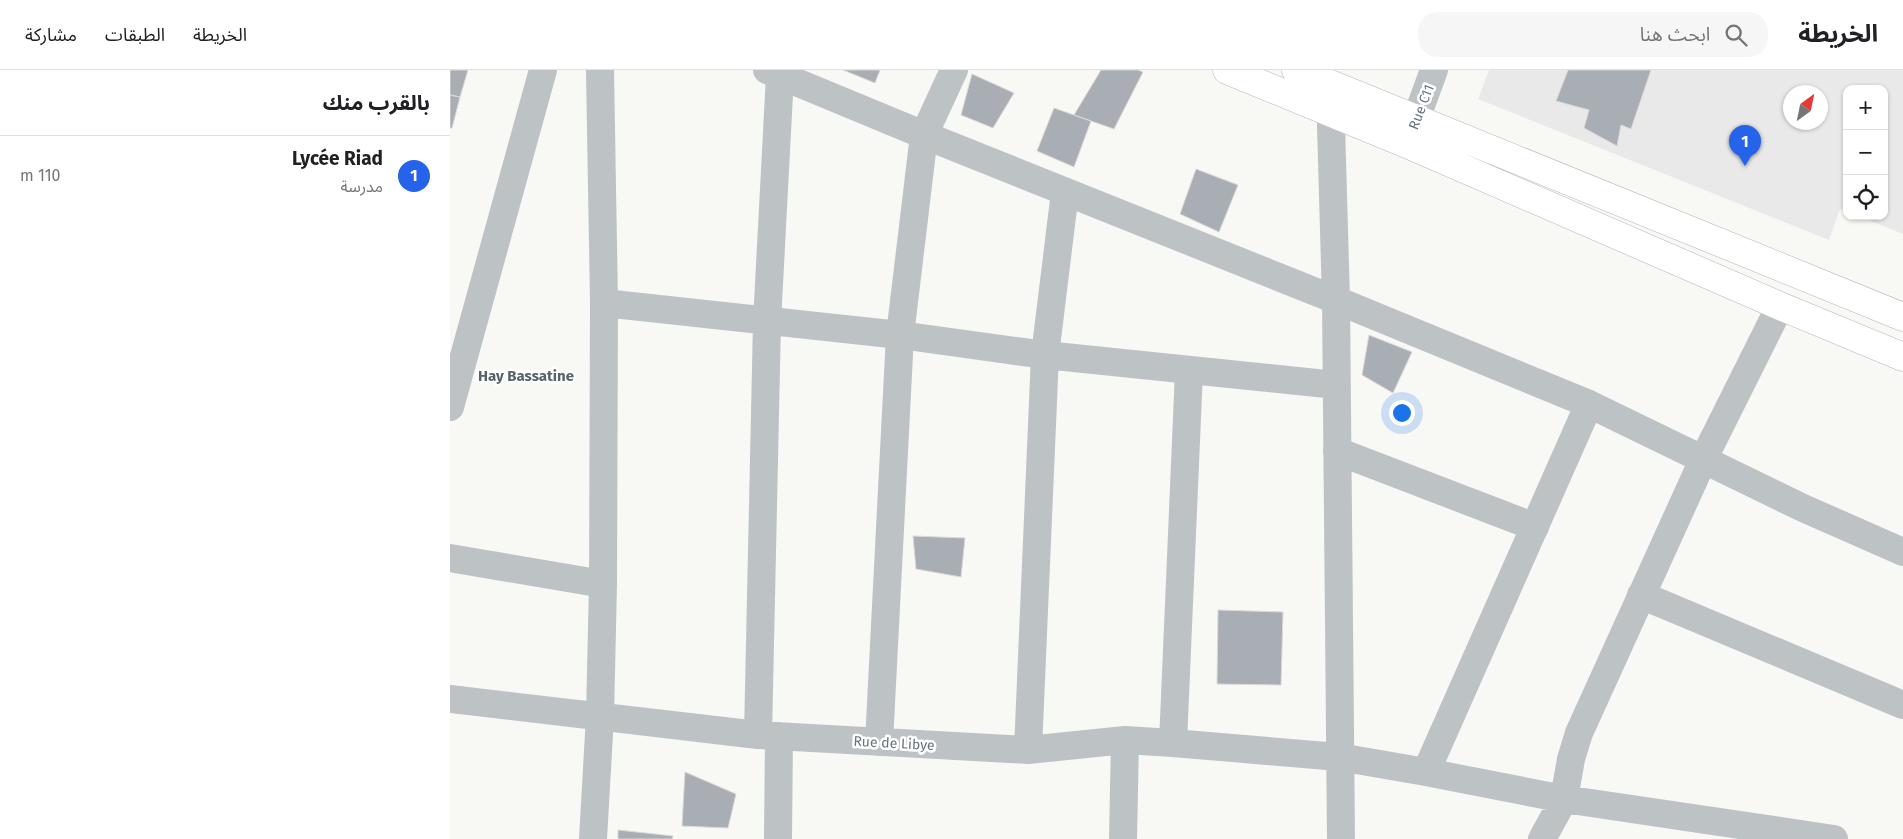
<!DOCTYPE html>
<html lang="ar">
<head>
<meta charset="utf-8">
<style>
  body { margin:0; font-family:"Fira Sans","Noto Sans Arabic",sans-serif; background:#f6f6f6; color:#202124; direction:rtl }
  .controls { position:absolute; right:15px; top:15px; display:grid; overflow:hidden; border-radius:10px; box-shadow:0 1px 4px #0004 }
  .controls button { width:45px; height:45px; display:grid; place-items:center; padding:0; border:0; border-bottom:1px solid #e0e0e0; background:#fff; color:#202124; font:25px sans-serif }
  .compass { position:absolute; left:1333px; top:15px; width:45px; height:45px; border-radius:50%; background:#fff; box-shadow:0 1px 4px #0004; rotate:33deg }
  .you { position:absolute; left:951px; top:342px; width:18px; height:18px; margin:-12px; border:4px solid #fff; border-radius:50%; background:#1a73e8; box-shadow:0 0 0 8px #1a73e833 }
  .badge { display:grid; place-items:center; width:32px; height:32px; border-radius:50%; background:#2563eb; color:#fff; font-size:16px; font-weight:700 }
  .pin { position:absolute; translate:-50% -41px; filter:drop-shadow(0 1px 2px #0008) }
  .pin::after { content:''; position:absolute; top:26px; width:18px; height:15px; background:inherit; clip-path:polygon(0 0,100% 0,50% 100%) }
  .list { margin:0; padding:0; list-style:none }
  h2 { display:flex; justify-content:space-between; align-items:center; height:65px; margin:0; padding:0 20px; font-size:21px }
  h2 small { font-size:16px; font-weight:400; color:#757577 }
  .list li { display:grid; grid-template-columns:32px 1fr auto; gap:15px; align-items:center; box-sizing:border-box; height:80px; padding:0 20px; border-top:1px solid #e0e0e0 }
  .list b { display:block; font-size:19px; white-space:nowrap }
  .list p { margin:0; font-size:16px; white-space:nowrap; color:#757577 }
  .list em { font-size:16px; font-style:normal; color:#757577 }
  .icon { flex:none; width:28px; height:28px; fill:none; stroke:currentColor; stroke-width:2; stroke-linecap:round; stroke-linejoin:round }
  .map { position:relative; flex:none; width:1453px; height:769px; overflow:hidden; direction:ltr }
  header { display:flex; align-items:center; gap:30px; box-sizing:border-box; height:70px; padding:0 25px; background:#fff; border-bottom:1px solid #e0e0e0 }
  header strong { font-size:24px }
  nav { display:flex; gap:28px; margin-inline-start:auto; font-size:18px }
  .search { width:350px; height:45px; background:#f6f6f6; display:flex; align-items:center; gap:12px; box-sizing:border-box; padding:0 18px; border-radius:20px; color:#757577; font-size:19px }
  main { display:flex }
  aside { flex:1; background:#fff }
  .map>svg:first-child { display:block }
</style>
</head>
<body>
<header>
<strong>الخريطة</strong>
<div class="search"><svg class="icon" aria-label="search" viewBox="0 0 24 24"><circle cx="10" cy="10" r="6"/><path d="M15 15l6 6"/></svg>ابحث هنا</div>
<nav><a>الخريطة</a><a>الطبقات</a><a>مشاركة</a></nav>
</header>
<main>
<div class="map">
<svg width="1453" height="769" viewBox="0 0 1453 769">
  <rect width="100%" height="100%" fill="#f8f8f5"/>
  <path fill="#e9e9e9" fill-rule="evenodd" d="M 1039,0 L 1453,0 L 1453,164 L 1409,146 L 1434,146 L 1434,19 L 1397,19 L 1397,141 L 1390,139 L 1379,170 L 1028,29 ZM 1340,22 L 1370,22 L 1370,52 L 1340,52 Z"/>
  <path fill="#a8aeb4" stroke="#d9d9d8" d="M 0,0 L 18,0 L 10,27 L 0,25 Z
    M 393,0 L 430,0 L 425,13 Z
    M 651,0 L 688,0 L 693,2 L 664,59 L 624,45 Z
    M 1118,0 L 1201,0 L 1181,59 L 1171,55 L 1167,76 L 1134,58 L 1139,40 L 1106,31 Z
    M 522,4 L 564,23 L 543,58 L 511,45 Z
    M 0,25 L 10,27 L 2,58 L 0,58 Z
    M 604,38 L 641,51 L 624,97 L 587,81 Z
    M 746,99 L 788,115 L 769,162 L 730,144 Z
    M 919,265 L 962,282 L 943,323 L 912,305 Z
    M 463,466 L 515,468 L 511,507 L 466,499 Z
    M 768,540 L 833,542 L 831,615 L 767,614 Z
    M 235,702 L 286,724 L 278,758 L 232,756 Z
    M 168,760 L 223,766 L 222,769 L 168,769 Z"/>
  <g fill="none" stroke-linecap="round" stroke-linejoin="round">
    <defs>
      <path id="major" d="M 777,0 L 957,74 L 1330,236 L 1453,287
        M 846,0 L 1453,247"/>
    </defs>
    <use href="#major" stroke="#b1b6ba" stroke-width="29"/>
    <path stroke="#bdc2c5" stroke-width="28" d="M 317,0 L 474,65 L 886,230 L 1139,334 L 1353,438 L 1453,482
      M 880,20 L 886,230 L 891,769
      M 958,71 L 984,0
      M 154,233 L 450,265 L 595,285 L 886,315
      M 0,337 L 93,0
      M 887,381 L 1085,457
      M 0,488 L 153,514
      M 1191,525 L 1453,635
      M 0,629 L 308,665 L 578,680 L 675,670 L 723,673 L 889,687 L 976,702 L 1114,729 L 1384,769
      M 308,665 L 317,252 L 330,5
      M 429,672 L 450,265 L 474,65 L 504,0
      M 723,673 L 739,301
      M 578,680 L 595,285 L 615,122
      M 976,702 L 1139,334
      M 143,769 L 150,646 L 153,514 L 154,233 L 150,0
      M 328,769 L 329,666
      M 673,769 L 675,670
      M 1092,769 L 1114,729 L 1121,689 L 1129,663 L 1253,390 L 1330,236"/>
    <use href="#major" stroke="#fff" stroke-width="28"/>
  </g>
  <g text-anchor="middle" stroke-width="5" stroke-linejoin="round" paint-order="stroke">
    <g font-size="14" fill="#66747e" stroke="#fff">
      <text transform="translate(971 37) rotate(-69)" y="5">Rue C11</text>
      <text transform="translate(444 673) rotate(3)" y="5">Rue de Libye</text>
    </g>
    <g font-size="15" font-weight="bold" fill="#576269" stroke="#fff">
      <text x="76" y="311">Hay Bassatine</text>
    </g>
  </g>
</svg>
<div class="controls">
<button>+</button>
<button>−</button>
<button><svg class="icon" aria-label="locate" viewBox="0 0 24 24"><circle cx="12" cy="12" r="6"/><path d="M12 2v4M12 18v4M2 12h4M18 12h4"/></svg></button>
</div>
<svg class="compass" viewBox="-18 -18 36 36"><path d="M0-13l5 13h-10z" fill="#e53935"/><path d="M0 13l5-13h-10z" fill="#757577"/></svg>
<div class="you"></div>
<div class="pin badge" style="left:1295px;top:96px">1</div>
</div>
<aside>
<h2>بالقرب منك<small></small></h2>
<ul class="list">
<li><span class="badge">1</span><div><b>Lycée Riad</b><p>مدرسة</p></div><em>110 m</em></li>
</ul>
</aside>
</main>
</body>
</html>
